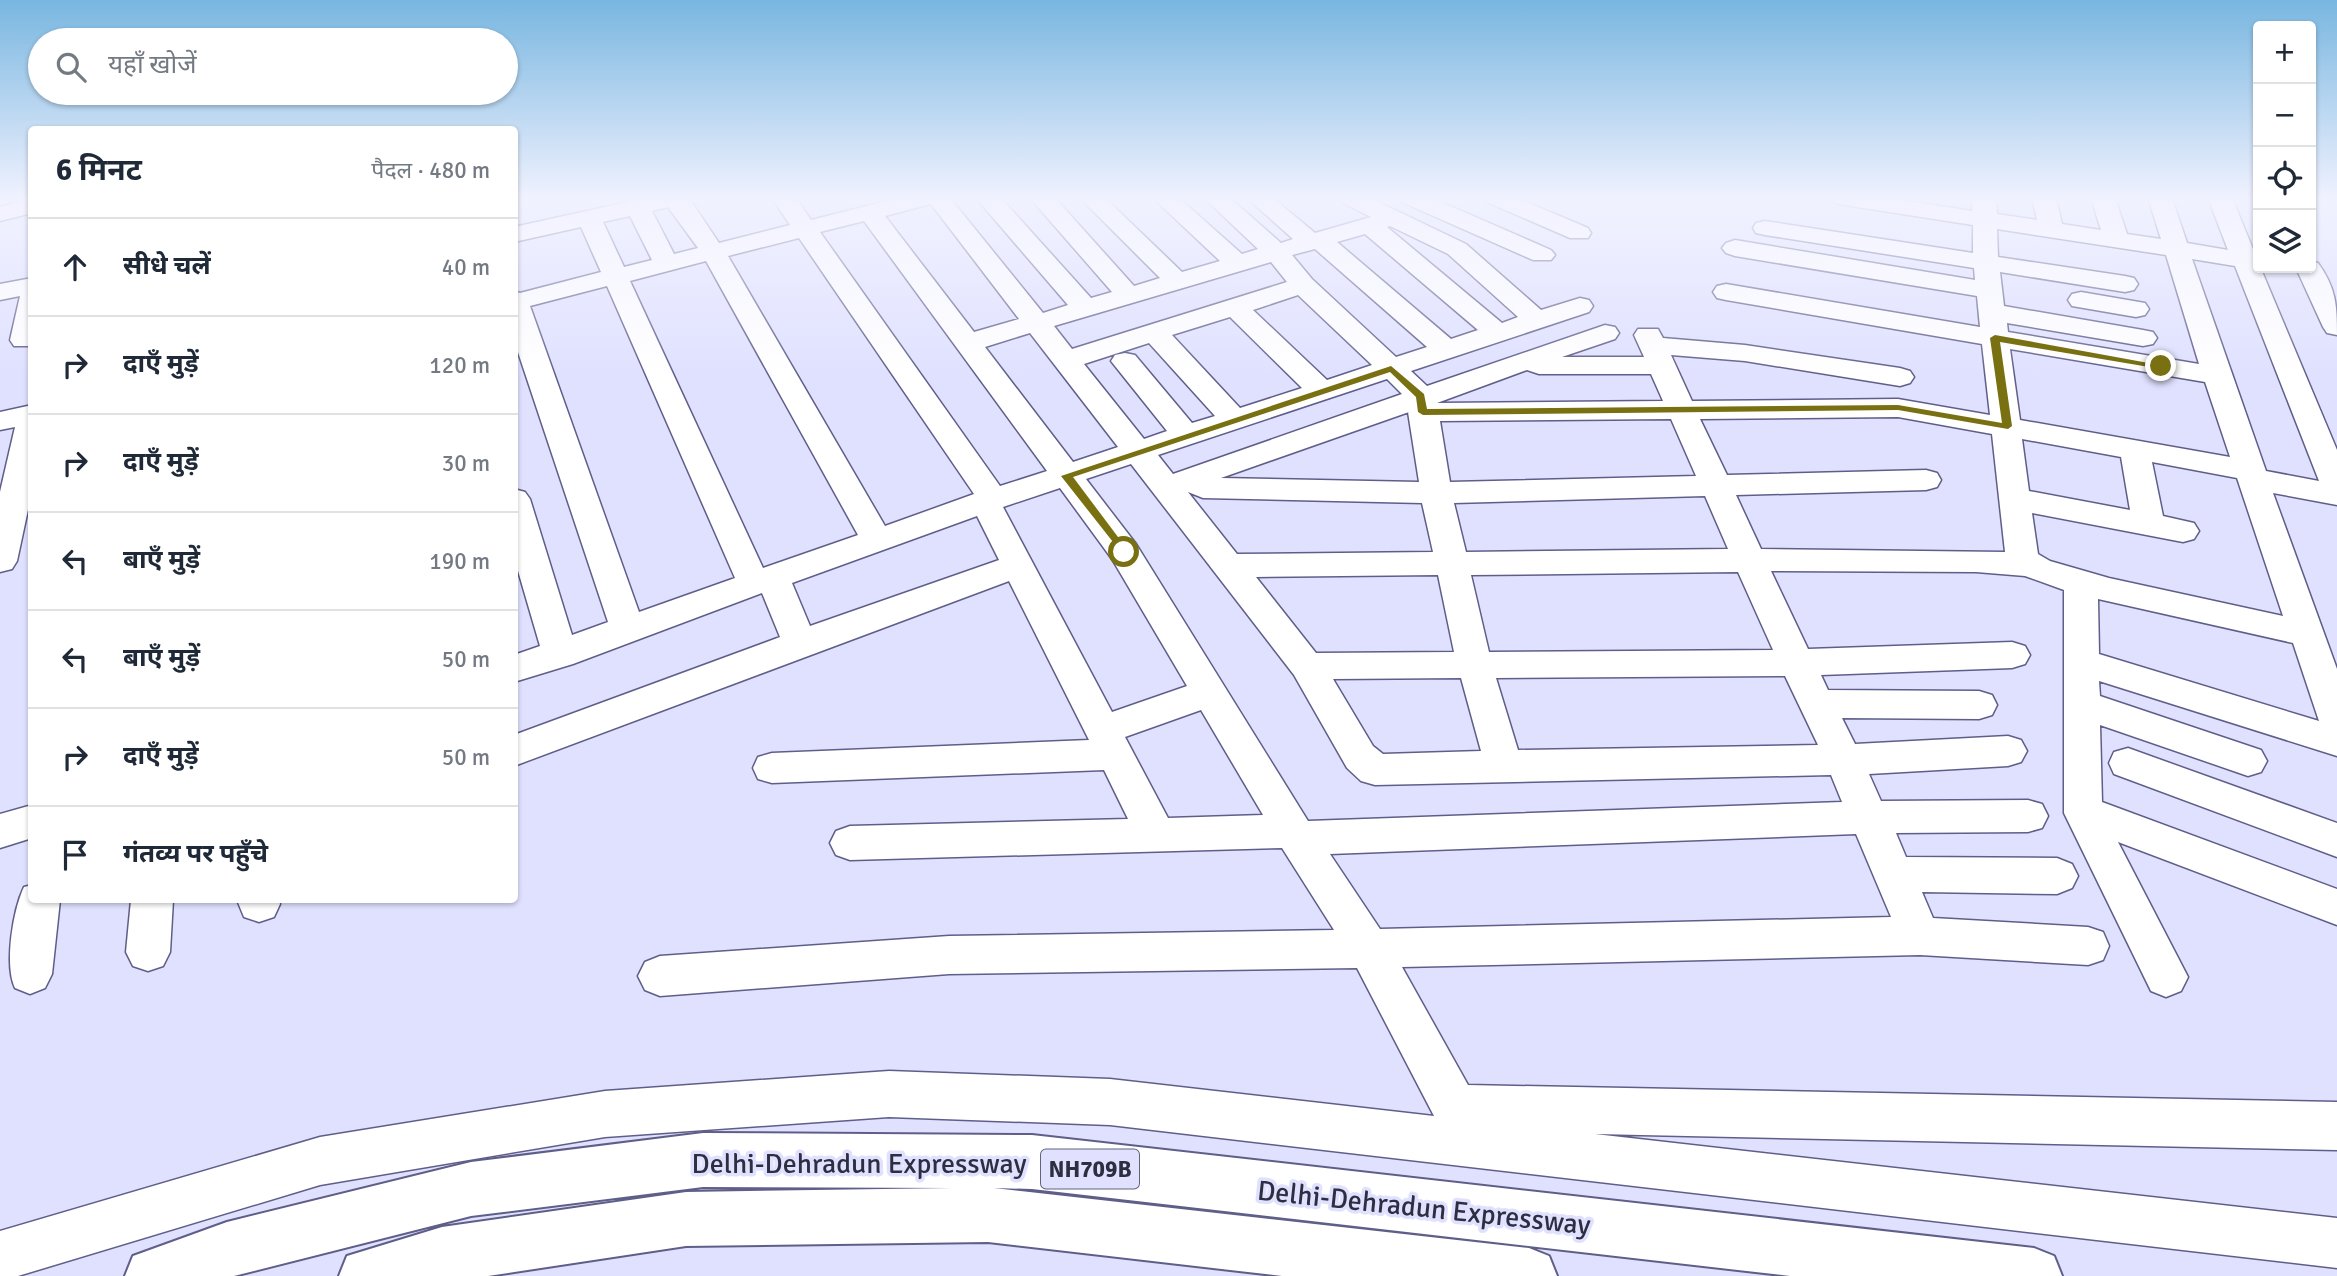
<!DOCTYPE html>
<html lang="hi">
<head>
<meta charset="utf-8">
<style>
  body { margin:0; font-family:Signika,"Noto Sans Devanagari",sans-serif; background:#f6f6f7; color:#1f2937 }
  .controls { position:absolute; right:21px; top:21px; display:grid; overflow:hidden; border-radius:7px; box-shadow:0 2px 5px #0004 }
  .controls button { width:63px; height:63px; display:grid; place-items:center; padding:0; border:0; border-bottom:2px solid #e0e1e3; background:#fff; color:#1f2937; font:35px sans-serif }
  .stop { position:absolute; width:21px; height:21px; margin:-16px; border:5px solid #787011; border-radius:50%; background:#fff }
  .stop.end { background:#787011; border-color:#fff; box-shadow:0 2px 7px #0008 }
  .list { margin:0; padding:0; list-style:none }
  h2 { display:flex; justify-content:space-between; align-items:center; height:91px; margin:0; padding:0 28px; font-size:30px }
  h2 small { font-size:23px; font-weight:400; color:#747a83 }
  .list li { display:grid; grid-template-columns:46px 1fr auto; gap:21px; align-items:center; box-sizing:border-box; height:98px; padding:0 28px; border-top:2px solid #e0e1e3 }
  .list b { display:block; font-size:26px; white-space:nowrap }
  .list em { font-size:23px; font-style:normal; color:#747a83 }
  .icon { flex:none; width:38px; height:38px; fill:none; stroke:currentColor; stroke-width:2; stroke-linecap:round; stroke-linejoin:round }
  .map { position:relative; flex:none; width:2337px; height:1276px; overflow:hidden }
  .search { position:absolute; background:#fff; box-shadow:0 2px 5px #0004; left:28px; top:28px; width:490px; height:77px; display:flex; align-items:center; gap:18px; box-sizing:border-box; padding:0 24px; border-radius:38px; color:#747a83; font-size:26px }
  .panel { position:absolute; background:#fff; box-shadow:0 2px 5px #0004; left:28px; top:126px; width:490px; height:777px; border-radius:7px }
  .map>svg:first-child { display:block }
</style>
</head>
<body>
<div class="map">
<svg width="2337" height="1276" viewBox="0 0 2337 1276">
  <rect width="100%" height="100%" fill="#e0e1ff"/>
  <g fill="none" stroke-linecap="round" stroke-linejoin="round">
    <defs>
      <path id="minor" d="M 646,198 L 689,198 L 719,243 L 790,225 L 772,198 L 796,198 L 811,220 L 899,198 L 950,198 L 1043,313 L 1068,305 L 976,198 L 1001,198 L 1091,298 L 1112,292 L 1030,198 L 1055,198 L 1134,286 L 1160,278 L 1080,198 L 1105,198 L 1182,272 L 1220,261 L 1153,198 L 1179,198 L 1242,254 L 1258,249 L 1204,198 L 1230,198 L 1281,243 L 1293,239 L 1247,198 L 1273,198 L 1315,233 L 1371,217 L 1343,203 L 1339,198 L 1370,198 L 1466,244 L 1541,310 L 1580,298 L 1589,300 L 1593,306 L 1589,312 L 1411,371 L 1427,386 L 1605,325 L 1615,327 L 1619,333 L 1615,339 L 1562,357 L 1644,357 L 1634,335 L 1638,329 L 1658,329 L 1663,338 L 1745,345 L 1900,368 L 1910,371 L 1914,377 L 1910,383 L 1900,386 L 1745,361 L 1671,355 L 1692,401 L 1898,399 L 1990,415 L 1982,344 L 1726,300 L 1717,298 L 1713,292 L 1717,286 L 1726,284 L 1980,327 L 1977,296 L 1735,256 L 1726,253 L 1722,248 L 1726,243 L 1735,240 L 1975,280 L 1974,268 L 1765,235 L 1756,233 L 1753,228 L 1756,223 L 1765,221 L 1973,253 L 1973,225 L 1844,205 L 1836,203 L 1832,198 L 1889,198 L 1972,211 L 1972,198 L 1996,198 L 1997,214 L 2037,220 L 2032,198 L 2056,198 L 2062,224 L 2101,230 L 2091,198 L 2115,198 L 2127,234 L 2161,239 L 2148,198 L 2172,198 L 2187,243 L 2228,250 L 2208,198 L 2232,198 L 2255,254 L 2258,254 L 2258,268 L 2266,268 L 2261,269 L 2337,450 L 2337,505 L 2273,493 L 2337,669 L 2337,756 L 2099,681 L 2100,696 L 2261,750 L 2267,761 L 2261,772 L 2248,776 L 2100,725 L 2102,802 L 2337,889 L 2337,925 L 2118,842 L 2188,977 L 2181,991 L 2166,997 L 2151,991 L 2064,813 L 2064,590 L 2025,576 L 1976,572 L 1771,571 L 1808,649 L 2012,642 L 2025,646 L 2030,655 L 2025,664 L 2012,668 L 1821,675 L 1828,690 L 1979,691 L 1992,695 L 1997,705 L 1992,715 L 1979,719 L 1842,718 L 1855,744 L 2008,736 L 2021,740 L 2027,751 L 2021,762 L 2008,766 L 1869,774 L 1881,801 L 2028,800 L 2042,804 L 2048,816 L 2042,828 L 2028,832 L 1896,833 L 1906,857 L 2057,858 L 2072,864 L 2078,876 L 2072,888 L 2057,894 L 1922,892 L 1933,918 L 2088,927 L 2103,932 L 2109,946 L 2103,960 L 2088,965 L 1920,955 L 1402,967 L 1468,1085 L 2337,1102 L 2337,1150 L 1595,1134 L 2337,1218 L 2337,1268 L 1110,1125 L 889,1117 L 605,1137 L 320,1185 L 18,1276 L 0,1276 L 0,1231 L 320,1137 L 605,1091 L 889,1071 L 1110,1079 L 1434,1116 L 1357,968 L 949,974 L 660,996 L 645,990 L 638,976 L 645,962 L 660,956 L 949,936 L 1334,930 L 1282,848 L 850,860 L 836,855 L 830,843 L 836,831 L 850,826 L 1128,819 L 1104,770 L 772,783 L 758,779 L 753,768 L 758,757 L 772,753 L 1089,740 L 1009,581 L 514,766 L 514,735 L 780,637 L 762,593 L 573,664 L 514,682 L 514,655 L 540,646 L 514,557 L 514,489 L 525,492 L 530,499 L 572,635 L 608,622 L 514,340 L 514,291 L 520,293 L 601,272 L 581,227 L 514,242 L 514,227 ZM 931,204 L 1019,319 L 974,332 L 885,216 ZM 668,207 L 698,248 L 674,254 L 652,211 ZM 630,216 L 652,260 L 624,267 L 603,222 ZM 864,221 L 1047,471 L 1000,486 L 820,232 ZM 1390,226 L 1448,254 L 1518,317 L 1502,323 L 1387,227 ZM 1997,229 L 2166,255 L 2199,364 L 2008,332 L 2007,323 L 2143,346 L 2153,344 L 2157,338 L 2153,332 L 2143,330 L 2004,306 L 2000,272 L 2125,292 L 2134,290 L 2138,284 L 2134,278 L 2125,276 L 1998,257 ZM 1365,234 L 1478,330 L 1451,339 L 1337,242 ZM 799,238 L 974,494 L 885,526 L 728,256 ZM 1315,249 L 1427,347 L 1396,357 L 1312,279 L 1292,255 ZM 2192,259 L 2235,266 L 2319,481 L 2266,471 ZM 706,261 L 858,535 L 763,568 L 630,281 ZM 1271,262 L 1287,282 L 1072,349 L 1054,326 ZM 607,286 L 735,578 L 639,612 L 530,306 ZM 1298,295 L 1372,365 L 1327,380 L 1253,310 ZM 1230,317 L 1302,388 L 1240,408 L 1172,335 ZM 1030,333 L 1118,447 L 1073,462 L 985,347 ZM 1149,343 L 1215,416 L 1192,423 L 1135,355 L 1125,353 L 1115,355 L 1111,361 L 1167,431 L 1144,439 L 1084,364 ZM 2010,349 L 2205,382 L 2230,457 L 2020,420 ZM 1527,370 L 1539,374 L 1651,374 L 1663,401 L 1437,403 ZM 1387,379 L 1402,394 L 1173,474 L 1158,455 ZM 1408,412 L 1419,482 L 1221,478 L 1409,412 ZM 1898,417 L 1992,434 L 2005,552 L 1761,549 L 1736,495 L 1926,490 L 1937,487 L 1941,480 L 1937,473 L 1926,470 L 1727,475 L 1700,419 ZM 1671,419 L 1696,476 L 1450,482 L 1440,421 ZM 2022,439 L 2121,457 L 2130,510 L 2029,491 ZM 2152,462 L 2237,478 L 2283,616 L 2109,578 L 2050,561 L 2038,554 L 2032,513 L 2183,542 L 2194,539 L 2199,531 L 2194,523 L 2163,516 ZM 1131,464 L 1294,675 L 1347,768 L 1361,781 L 1375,785 L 1831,775 L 1842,802 L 1308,821 L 1136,544 L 1086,479 ZM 1060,488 L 1112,559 L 1187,686 L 1112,712 L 1003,507 ZM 1188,492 L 1203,498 L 1422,503 L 1433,552 L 1237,554 ZM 1705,496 L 1728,549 L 1466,552 L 1454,503 ZM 977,516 L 999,560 L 810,626 L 792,583 ZM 1738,572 L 1773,650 L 1489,652 L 1471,575 ZM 1438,575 L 1454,652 L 1316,653 L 1256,577 ZM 2098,599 L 2293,643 L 2319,721 L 2099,654 ZM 1785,676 L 1818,745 L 1518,750 L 1496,678 ZM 1461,678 L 1481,751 L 1383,754 L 1373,746 L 1333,679 ZM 1201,710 L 1263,815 L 1168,818 L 1125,737 ZM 1856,834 L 1891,917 L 1380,929 L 1330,854 Z
        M 1400,198 L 1432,198 L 1551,250 L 1555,255 L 1551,260 L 1533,260 L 1404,203 Z
        M 1485,198 L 1517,198 L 1588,228 L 1591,233 L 1588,238 L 1570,238 L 1489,203 Z
        M 32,199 L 32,213 L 0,221 L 0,207 Z
        M 2311,261 L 2318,263 C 2336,288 2337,305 2337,335 L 2327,333 L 2323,327 L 2296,268 L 2311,268 Z
        M 32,278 L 32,346 L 14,346 L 10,340 L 20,296 L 0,300 L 0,284 Z
        M 2081,292 L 2145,303 L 2149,309 L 2145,315 L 2136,317 L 2072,306 L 2068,300 L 2072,294 Z
        M 32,405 L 32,491 L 17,561 L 12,569 L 0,572 L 0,492 L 15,427 L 0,430 L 0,412 Z
        M 2128,748 L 2337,823 L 2337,857 L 2114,774 L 2109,763 L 2114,752 Z
        M 32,805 L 32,838 L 0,848 L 0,814 Z
        M 32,885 L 32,900 L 60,900 L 52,974 L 45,988 L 30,994 L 15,988 C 4,965 13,910 24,887 Z
        M 131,900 L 173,900 L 170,952 L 163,966 L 148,971 L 133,966 L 126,952 Z
        M 237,900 L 279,900 L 280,904 L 274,917 L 259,922 L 244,917 Z"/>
      <path id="highway" d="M 703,1133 L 1032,1135 L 2034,1248 L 2054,1256 L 2062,1276 L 1790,1276 L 1032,1189 L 994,1188 L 1529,1248 L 1549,1256 L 1557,1276 L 1282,1276 L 988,1242 L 686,1246 L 488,1276 L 339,1276 L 347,1256 L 442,1227 L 686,1192 L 953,1188 L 703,1187 L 471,1216 L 234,1276 L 125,1276 L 133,1256 L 227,1222 L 471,1162 Z"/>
    </defs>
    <use href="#minor" stroke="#5f5e89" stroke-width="3"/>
    <use href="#highway" stroke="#5f5e89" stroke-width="4"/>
    <use href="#minor" fill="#fff" fill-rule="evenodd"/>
    <use href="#highway" fill="#fff" fill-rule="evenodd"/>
  </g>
  <linearGradient id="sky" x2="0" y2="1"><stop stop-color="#78b6e0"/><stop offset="0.53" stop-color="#f1f2ff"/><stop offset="1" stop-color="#f1f2ff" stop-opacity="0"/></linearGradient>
  <rect width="2337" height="376" fill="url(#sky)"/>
  <path fill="#787011" d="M 1995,335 L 2165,366 L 2161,369 L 2000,342 L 2012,426 L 2008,429 L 1898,410 L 1423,415 L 1418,412 L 1416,397 L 1390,372 L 1073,477 L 1127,549 L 1127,555 L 1124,556 L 1061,476 L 1391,366 L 1424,394 L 1427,409 L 1898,405 L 2002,423 L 1990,338 Z"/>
  <g text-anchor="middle" stroke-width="7" stroke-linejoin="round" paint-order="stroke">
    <rect fill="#e0e1ff" stroke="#63647a" stroke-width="2" x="1041" y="1149.5" width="98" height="39" rx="5"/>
    <g font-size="23" font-weight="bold" fill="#2e2e41">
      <text x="1090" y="1177">NH709B</text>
    </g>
    <g font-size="28" fill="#2e2e41" stroke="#e0e1ff">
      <text x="859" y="1173">Delhi-Dehradun Expressway</text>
      <text transform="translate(1424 1207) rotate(6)" y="10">Delhi-Dehradun Expressway</text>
    </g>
  </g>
</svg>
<div class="controls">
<button>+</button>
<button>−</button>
<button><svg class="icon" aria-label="locate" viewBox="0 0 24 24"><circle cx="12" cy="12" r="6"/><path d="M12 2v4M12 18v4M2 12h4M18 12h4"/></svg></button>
<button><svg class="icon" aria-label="layers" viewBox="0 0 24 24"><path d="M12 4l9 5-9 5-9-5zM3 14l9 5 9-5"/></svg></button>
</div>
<div class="stop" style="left:1124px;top:552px"></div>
<div class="stop end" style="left:2161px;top:366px"></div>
<div class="search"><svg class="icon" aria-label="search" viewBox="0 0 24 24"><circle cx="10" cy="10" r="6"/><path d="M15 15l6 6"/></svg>यहाँ खोजें</div>
<section class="panel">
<h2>6 मिनट<small>पैदल · 480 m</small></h2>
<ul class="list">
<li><svg class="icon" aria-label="ahead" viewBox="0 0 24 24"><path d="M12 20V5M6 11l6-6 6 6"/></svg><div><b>सीधे चलें</b></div><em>40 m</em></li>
<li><svg class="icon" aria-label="right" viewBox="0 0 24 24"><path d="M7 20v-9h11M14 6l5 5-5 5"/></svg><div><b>दाएँ मुड़ें</b></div><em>120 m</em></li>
<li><svg class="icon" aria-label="right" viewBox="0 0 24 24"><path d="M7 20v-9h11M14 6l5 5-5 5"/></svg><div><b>दाएँ मुड़ें</b></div><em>30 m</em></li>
<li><svg class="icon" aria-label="left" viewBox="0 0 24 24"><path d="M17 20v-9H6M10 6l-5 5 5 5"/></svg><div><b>बाएँ मुड़ें</b></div><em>190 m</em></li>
<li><svg class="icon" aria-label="left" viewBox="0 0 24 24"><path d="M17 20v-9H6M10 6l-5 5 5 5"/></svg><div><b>बाएँ मुड़ें</b></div><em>50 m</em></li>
<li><svg class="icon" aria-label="right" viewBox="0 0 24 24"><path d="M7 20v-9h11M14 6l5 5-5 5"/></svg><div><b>दाएँ मुड़ें</b></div><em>50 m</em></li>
<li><svg class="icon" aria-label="arrive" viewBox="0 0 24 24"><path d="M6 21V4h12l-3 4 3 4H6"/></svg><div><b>गंतव्य पर पहुँचे</b></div></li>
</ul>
</section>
</div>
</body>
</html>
